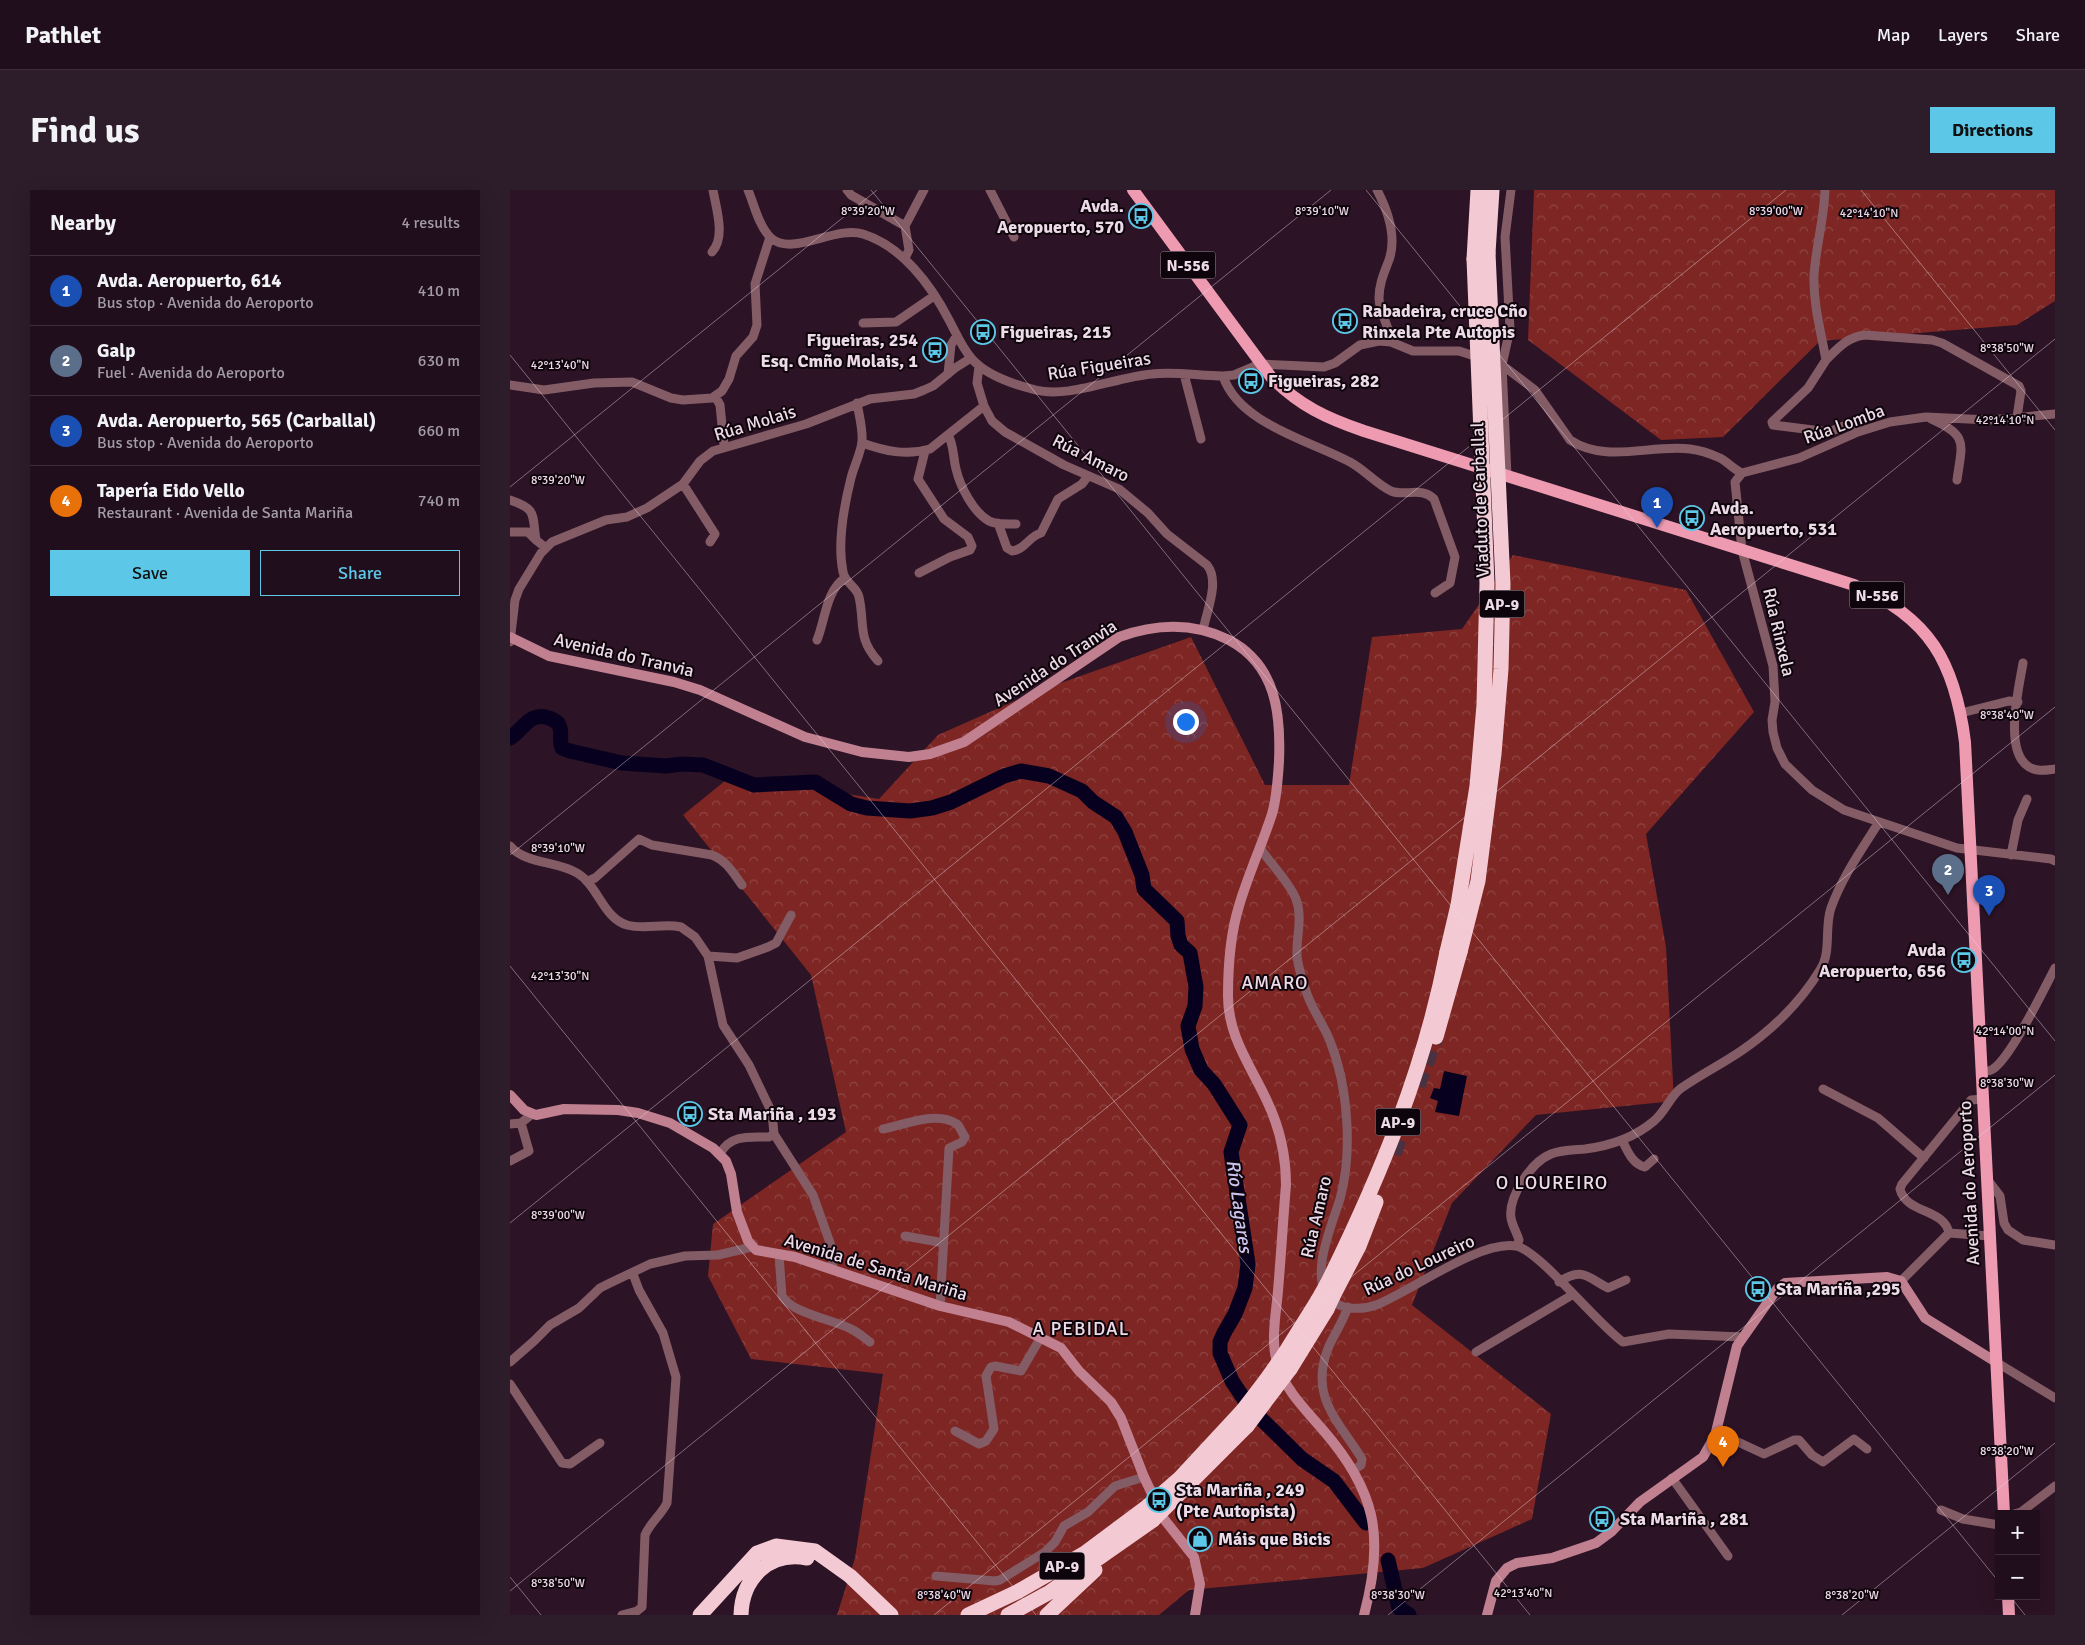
<!DOCTYPE html>
<html lang="en">
<head>
<meta charset="utf-8">
<style>
  body { margin:0; font-family:Signika,sans-serif; background:#2d1c29; color:#f1f3f6 }
  .controls { position:absolute; right:15px; bottom:15px; display:grid; overflow:hidden; border-radius:0px; box-shadow:0 5px 20px #0002 }
  .controls button { width:45px; height:45px; display:grid; place-items:center; padding:0; border:0; border-bottom:1px solid #3e2e3b; background:#210e1c; color:#f1f3f6; font:25px sans-serif }
  .you { position:absolute; left:675px; top:531px; width:18px; height:18px; margin:-12px; border:4px solid #fff; border-radius:50%; background:#1a73e8; box-shadow:0 0 0 8px #1a73e833 }
  .badge { display:grid; place-items:center; width:32px; height:32px; border-radius:50%; background:#5cc7e7; color:#fff; font-size:16px; font-weight:700 }
  .pin { position:absolute; translate:-50% -41px; filter:drop-shadow(0 1px 2px #0008) }
  .pin::after { content:''; position:absolute; top:26px; width:18px; height:15px; background:inherit; clip-path:polygon(0 0,100% 0,50% 100%) }
  .list { margin:0; padding:0; list-style:none }
  h2 { display:flex; justify-content:space-between; align-items:center; height:65px; margin:0; padding:0 20px; font-size:21px }
  h2 small { font-size:16px; font-weight:400; color:#a29ca3 }
  .list li { display:grid; grid-template-columns:32px 1fr auto; gap:15px; align-items:center; box-sizing:border-box; height:70px; padding:0 20px; border-top:1px solid #3e2e3b }
  .list b { display:block; font-size:19px; white-space:nowrap }
  .list p { margin:0; font-size:16px; white-space:nowrap; color:#a29ca3 }
  .list em { font-size:16px; font-style:normal; color:#a29ca3 }
  .actions { display:flex; gap:10px; padding:15px 20px }
  .actions a { flex:1; padding:11px 0; border:1px solid #5cc7e7; border-radius:0px; text-align:center; font-size:18px; color:#5cc7e7 }
  .actions .main { background:#5cc7e7; color:#111 }
  .map { position:relative; flex:none; width:1545px; height:1425px; overflow:hidden; border-radius:0px }
  header { display:flex; align-items:center; gap:30px; box-sizing:border-box; height:70px; padding:0 25px; background:#210e1c; border-bottom:1px solid #3e2e3b }
  header strong { font-size:24px }
  nav { display:flex; gap:28px; margin-inline-start:auto; font-size:18px }
  .intro { display:flex; align-items:center; justify-content:space-between; box-sizing:border-box; height:120px; padding:0 30px }
  h1 { margin:0; font-size:35px }
  .button { padding:12px 22px; border-radius:0px; background:#5cc7e7; color:#111; font-size:18px; font-weight:700 }
  main { display:flex; gap:30px; padding:0 30px }
  aside { flex:1; background:#210e1c; border-radius:0px; box-shadow:0 5px 20px #0002 }
  .map>svg:first-child { display:block }
</style>
</head>
<body>
<header>
<strong>Pathlet</strong>
<nav><a>Map</a><a>Layers</a><a>Share</a></nav>
</header>
<div class="intro"><h1>Find us</h1><a class="button">Directions</a></div>
<main>
<aside>
<h2>Nearby<small>4 results</small></h2>
<ul class="list">
<li><span class="badge" style="background:#1a4fb4">1</span><div><b>Avda. Aeropuerto, 614</b><p>Bus stop · Avenida do Aeroporto</p></div><em>410 m</em></li>
<li><span class="badge" style="background:#5c6f8a">2</span><div><b>Galp</b><p>Fuel · Avenida do Aeroporto</p></div><em>630 m</em></li>
<li><span class="badge" style="background:#1a4fb4">3</span><div><b>Avda. Aeropuerto, 565 (Carballal)</b><p>Bus stop · Avenida do Aeroporto</p></div><em>660 m</em></li>
<li><span class="badge" style="background:#e8710a">4</span><div><b>Tapería Eido Vello</b><p>Restaurant · Avenida de Santa Mariña</p></div><em>740 m</em></li>
</ul>
<div class="actions"><a class="main">Save</a><a>Share</a></div>
</aside>
<div class="map">
<svg width="1545" height="1425" viewBox="0 0 1545 1425">
  <defs>
    <pattern id="forest-crowns" width="20" height="18" patternUnits="userSpaceOnUse" patternTransform="scale(1.25)"><rect width="20" height="18" fill="#7d2623"/><path d="M2 6a3 3 0 1 1 6 0M12 15a3 3 0 1 1 6 0" fill="none" stroke="#904543"/></pattern>
  </defs>
  <rect width="100%" height="100%" fill="#2c1325"/>
  <path fill="url(#forest-crowns)" d="M 1024,0 L 1545,0 L 1545,111 L 1507,135 L 1310,151 L 1213,247 L 1151,250 L 1018,150 Z
    M 1003,365 L 1176,400 L 1244,522 L 1136,644 L 1156,757 L 1164,911 L 1026,925 L 942,1013 L 902,1115 L 1041,1224 L 1022,1329 L 913,1378 L 679,1400 L 649,1425 L 327,1425 L 345,1368 L 373,1184 L 241,1169 L 198,1086 L 203,1034 L 336,942 L 301,785 L 173,625 L 221,586 L 369,609 L 428,545 L 525,502 L 681,447 L 755,595 L 839,595 L 862,447 L 952,439 Z"/>
  <path fill="#07001e" d="M 934,881 L 957,886 L 949,926 L 925,922 L 928,911 L 920,908 L 924,898 L 930,899 Z"/>
  <g fill="none" stroke-linecap="round" stroke-linejoin="round">
    <path stroke="#07001e" stroke-width="15" d="M 0,548 C 14,539 20,521 39,528 C 44,530 49,532 50,538 C 52,545 49,551 52,558 L 60,561 L 112,573 L 156,576 L 172,574 L 193,575 L 244,595 L 305,592 L 341,614 L 357,618 L 400,621 L 422,618 L 441,612 L 494,586 L 511,581 L 539,586 L 572,601 L 583,612 L 606,627 L 615,642 L 632,685 L 634,699 L 667,731 L 668,746 L 671,755 L 680,763 L 686,797 L 685,816 L 678,836 L 682,859 L 691,880 L 704,894 L 730,935 L 721,962 L 738,1074 L 735,1098 L 725,1124 L 714,1143 L 710,1152 L 710,1163 L 722,1191 L 740,1218 L 792,1269 L 824,1291 L 856,1333
      M 878,1370 L 889,1418 L 899,1425"/>
    <path stroke="#493142" stroke-width="15" stroke-dasharray="15 8" stroke-linecap="butt" d="M 908,896 L 926,847
      M 884,964 L 894,937"/>
    <path stroke="#845c66" stroke-width="9" d="M 238,0 C 244,14 249,37 261,48 C 282,67 326,35 353,44 C 392,56 421,95 439,130 C 446,143 452,158 462,169 C 475,184 503,194 522,199 C 557,210 605,187 642,184 C 665,181 690,186 713,186 L 724,185 L 750,174 L 814,177 L 825,173 L 850,155 L 869,151 L 881,152 L 903,161 L 949,161 L 992,175 L 1025,200 L 1060,250 C 1096,274 1141,254 1180,259 C 1189,260 1201,264 1210,268 C 1218,272 1223,279 1232,283
      M 337,0 L 341,5 L 395,36
      M 480,0 L 504,47
      M 867,0 C 878,21 887,47 879,70 C 874,83 869,94 869,108 C 869,122 880,137 881,152
      M 1315,0 C 1314,29 1306,56 1304,85 C 1303,114 1311,142 1316,170 L 1298,198 L 1262,232 L 1263,235 L 1319,242 L 1339,234 L 1343,236 L 1348,242
      M 202,62 C 216,47 206,18 203,0
      M 395,68 L 399,60 L 395,36 L 414,0
      M 353,133 L 386,132 L 424,106
      M 1316,170 C 1328,158 1337,147 1355,145 L 1422,150 L 1432,153 L 1509,196 L 1511,201 L 1507,227
      M 469,176 L 467,193 L 474,216 L 482,231 L 495,242 L 554,275 L 609,299 L 638,323 L 657,344 L 697,375 C 710,391 697,420 693,440
      M 438,184 L 441,155 L 447,145
      M 674,184 L 691,249
      M 713,186 C 729,234 799,250 840,272 C 855,280 866,294 881,301 C 895,307 911,296 924,309 L 945,367 L 940,393 L 925,403
      M 0,195 L 34,200 L 84,193 L 122,192 L 161,208 L 173,210 L 202,208 L 212,201 L 219,189 L 226,166 L 243,147 L 247,135 L 245,94 L 260,47
      M 205,206 L 210,215 L 214,256
      M 347,213 C 349,225 353,239 352,251 C 351,263 344,276 341,288 C 334,316 327,353 333,382 C 335,393 347,397 349,407 C 355,433 347,448 368,471
      M 1545,224 L 1479,230 L 1416,227 L 1380,232 L 1348,242 L 1289,268 L 1232,283 L 1225,292 L 1232,360 L 1263,476 L 1265,512 L 1262,530 L 1263,542 L 1267,558 L 1275,574 L 1302,600 L 1334,620 L 1447,658 L 1541,669 L 1545,671
      M 1421,229 C 1459,246 1452,253 1447,290
      M 438,245 C 444,255 443,267 446,279 C 450,296 463,322 479,331 C 486,335 498,334 506,334
      M 352,253 C 375,261 396,266 420,259 L 474,216
      M 997,286 L 992,175 L 1000,139 L 995,47 L 1001,0
      M 173,294 L 205,344 L 200,352
      M 0,310 C 27,319 22,324 26,350 L 36,358
      M 488,333 L 497,358 L 502,361 C 515,360 519,346 531,343 L 548,309 L 572,294 L 578,286
      M 0,342 L 18,342 L 26,350
      M 409,383 L 440,367 L 460,360 L 462,356 L 458,347 L 434,329 L 408,289 L 415,261
      M 307,450 C 315,431 316,400 335,388
      M 0,452 L 5,410 L 9,399 L 31,363 L 42,352 L 96,330 L 117,327 L 137,318 L 173,294 L 190,271 L 203,261 L 296,234 L 360,209 L 404,204 L 414,200 L 423,196 L 445,178 L 461,168
      M 1513,473 C 1509,498 1493,561 1519,577 C 1527,582 1536,580 1545,579
      M 1451,523 L 1499,511 L 1508,512
      M 0,656 C 15,674 47,671 67,683 C 88,695 93,728 117,735 C 135,740 153,733 171,737 L 185,747 L 198,766 L 213,835 L 239,875 L 262,923 L 264,944 L 303,1005 L 324,1064 L 322,1079
      M 750,658 C 760,673 780,693 786,709 C 793,727 786,747 787,766 C 788,777 792,788 795,798 C 800,817 813,833 820,851 C 838,896 843,962 830,1009 C 822,1035 797,1090 822,1111 C 834,1120 853,1120 866,1115 C 900,1102 969,1050 1006,1056 C 1029,1060 1087,1134 1113,1152 L 1159,1144 L 1233,1147
      M 1501,665 L 1508,630 L 1517,609
      M 78,691 L 85,688 L 129,649 L 142,655 L 202,665 C 217,671 223,683 232,695
      M 198,766 L 227,768 L 258,757 L 266,753 L 281,725
      M 1472,881 C 1476,881 1479,882 1483,879 C 1501,867 1533,801 1545,778
      M 1313,899 L 1368,928 L 1414,968
      M 0,934 L 11,933 L 22,924
      M 373,939 C 394,935 427,920 447,934 C 450,937 452,943 455,947 L 452,952 L 439,958 L 430,1116
      M 1112,950 C 1117,960 1122,974 1135,977 L 1144,969
      M 210,964 C 220,944 240,947 259,947 L 264,944
      M 0,971 L 19,961 L 11,933
      M 1477,989 L 1490,1006 L 1494,1033 L 1498,1040 L 1513,1050 L 1545,1055
      M 1439,1043 L 1479,1046
      M 395,1046 L 434,1053
      M 1007,1056 L 1009,1050 C 1007,1043 1002,1035 1001,1028 C 998,1007 1021,972 1041,964 C 1051,960 1064,960 1075,959 C 1099,956 1125,947 1144,931 C 1155,922 1160,907 1170,899 C 1190,885 1212,874 1231,861 C 1263,839 1290,813 1310,780 C 1322,762 1314,738 1321,718 C 1332,687 1352,659 1369,632
      M 269,1064 L 272,1106 C 283,1124 322,1129 341,1139 C 348,1142 353,1147 360,1152
      M 1391,1091 L 1439,1043 C 1434,1018 1396,1024 1390,999 L 1392,994 L 1461,910 L 1473,909
      M 1049,1092 C 1073,1076 1078,1088 1098,1098 L 1116,1090
      M 838,1117 C 833,1131 825,1143 819,1156 C 798,1206 828,1230 852,1269 L 851,1275 L 845,1279
      M 966,1162 L 1062,1105
      M 0,1172 L 24,1151 L 40,1135 L 69,1118 L 90,1098 L 100,1093 L 140,1074 L 175,1066 L 208,1065 L 242,1057
      M 1486,1172 L 1545,1208
      M 0,1194 L 52,1273 L 60,1274 L 90,1253
      M 445,1241 L 469,1254 L 476,1251 L 484,1239 L 476,1186 L 481,1177 L 485,1176 L 511,1181 L 531,1147
      M 1205,1246 L 1228,1252 L 1254,1264 L 1284,1250 L 1289,1250 L 1302,1265 L 1313,1272 L 1344,1249 L 1357,1259
      M 1162,1288 L 1218,1366
      M 1431,1320 L 1453,1329 L 1489,1335
      M 1504,1324 L 1511,1322 L 1545,1296
      M 426,1386 L 485,1391 L 490,1390 L 535,1362 L 545,1352 L 554,1336 L 578,1322 L 605,1296 L 634,1287
      M 112,1425 L 127,1421 L 132,1417 L 135,1345 C 140,1333 151,1325 157,1313 L 166,1187 L 153,1143 L 129,1100 L 123,1084"/>
    <path stroke="#c08090" stroke-width="10" d="M 0,447 L 39,466 L 164,492 L 190,500 L 295,547 L 352,562 L 399,567 L 420,564 L 454,552 L 609,447 C 645,434 683,432 719,450 C 766,475 771,523 769,571 C 768,588 767,607 762,624 C 752,655 738,685 729,716 C 720,745 718,777 718,806 C 718,847 741,876 757,911 C 770,938 776,965 776,995 C 773,1030 771,1066 768,1101 C 766,1125 760,1152 768,1176 C 776,1201 796,1220 813,1240 C 866,1301 875,1347 854,1425
      M 0,905 L 14,920 L 26,925 L 54,919 L 108,920 L 128,923 L 160,933 L 203,958 L 216,971 L 221,984 L 227,1022 L 238,1051 L 246,1060 L 285,1067 L 430,1116 L 499,1132 L 551,1158 L 569,1181 L 601,1212 L 611,1228 L 634,1287 L 654,1329 L 684,1367 L 690,1394 L 685,1425
      M 977,1425 L 986,1391 L 997,1378 L 1007,1373 L 1042,1368 L 1086,1353 L 1101,1342 L 1130,1312 L 1193,1267 L 1205,1246 L 1227,1156 L 1267,1099 L 1275,1093 L 1377,1087 L 1391,1091 L 1415,1128 L 1486,1172"/>
    <path stroke="#ee9bb1" stroke-width="12" d="M 623,0 L 761,187 C 790,216 816,228 854,241 L 1344,395 C 1420,427 1445,473 1455,552 L 1494,1324
      M 1498,1406 L 1499,1425"/>
    <path stroke="#f3c9d3" stroke-width="15" d="M 978,63 L 982,0
      M 964,69 L 968,0
      M 926,847 L 950,762
      M 817,1094 C 869,989 915,878 937,762
      M 823,1106 L 849,1056 L 866,1012
      M 775,1163 L 808,1110
      M 780,1179 L 817,1119
      M 733,1220 L 756,1190
      M 737,1236 L 764,1200
      M 190,1425 L 247,1363 L 266,1356 L 305,1361 L 340,1386 L 381,1425
      M 231,1425 C 232,1388 259,1361 297,1368
      M 458,1425 L 507,1402 L 575,1363 L 638,1316
      M 498,1425 L 540,1402 L 643,1330
      M 537,1425 L 585,1380"/>
    <path stroke="#f3c9d3" stroke-width="15" d="M 937,762 L 948,715 L 967,596 L 974,515 L 977,393 L 964,69
      M 950,762 L 968,691 L 984,564 L 991,479 L 993,394 L 978,63
      M 808,1110 L 817,1094
      M 817,1119 L 823,1106
      M 756,1190 L 775,1163
      M 764,1200 L 780,1179
      M 638,1316 L 669,1289 L 733,1220
      M 643,1330 L 737,1236"/>
  </g>
  <path fill="none" stroke="#ecdae6" stroke-width="1" stroke-opacity="0.45" d="M 361,0 L 1489,1392M 856,0 L 1545,851M 1351,0 L 1545,240M 0,165 L 1020,1425M 0,297 L 367,0M 0,665 L 821,0M 0,776 L 526,1425M 0,1033 L 1276,0M 0,1387 L 31,1425M 0,1401 L 1545,149M 1500,1406 L 1515,1425M 424,1425 L 1545,517M 878,1425 L 1545,885M 1332,1425 L 1545,1253"/>
  <defs>
    <symbol id="bus-ring" viewBox="-11 -11 22 22"><circle r="9.5" fill="#0e040b" stroke="#5cc7e7" stroke-width="1.5"/><path d="M-5-6H5V4H4V6H2V4H-2V6H-4V4H-5ZM-3.5-4V0h7V-4ZM-3.5 1.2v1.5H-2V1.2ZM2 1.2v1.5H3.5V1.2Z" fill="#5cc7e7"/></symbol>
    <symbol id="shop-ring" viewBox="-11 -11 22 22"><circle r="9.5" fill="#0e040b" stroke="#5cc7e7" stroke-width="1.5"/><path d="M-5-2.5h2.3a2.7 3.5 0 0 1 5.4 0H5L5.5 6h-11ZM-1.5-2.5h3a1.5 2.3 0 0 0-3 0Z" fill="#5cc7e7"/></symbol>
  </defs>
  <g fill-rule="evenodd">
    <use href="#bus-ring" x="617" y="12" width="28" height="28"/>
    <use href="#bus-ring" x="821" y="117" width="28" height="28"/>
    <use href="#bus-ring" x="459" y="128" width="28" height="28"/>
    <use href="#bus-ring" x="411" y="146" width="28" height="28"/>
    <use href="#bus-ring" x="727" y="177" width="28" height="28"/>
    <use href="#bus-ring" x="1168" y="314" width="28" height="28"/>
    <use href="#bus-ring" x="1440" y="756" width="28" height="28"/>
    <use href="#bus-ring" x="166" y="910" width="28" height="28"/>
    <use href="#bus-ring" x="1234" y="1085" width="28" height="28"/>
    <use href="#bus-ring" x="635" y="1296" width="28" height="28"/>
    <use href="#bus-ring" x="1078" y="1315" width="28" height="28"/>
    <use href="#shop-ring" x="676" y="1335" width="28" height="28"/>
  </g>
  <g text-anchor="middle" stroke-width="4" stroke-linejoin="round" paint-order="stroke">
    <g fill="#0e040b" stroke="#a99aa4" stroke-width="1">
      <rect x="650.5" y="61.5" width="55" height="27" rx="4"/>
      <rect x="1339.5" y="391.5" width="55" height="27" rx="4"/>
      <rect x="969.5" y="400.5" width="45" height="27" rx="4"/>
      <rect x="865.5" y="918.5" width="45" height="27" rx="4"/>
      <rect x="529.5" y="1362.5" width="45" height="27" rx="4"/>
    </g>
    <g font-size="16" font-weight="bold" fill="#ecdae6">
      <text x="678" y="81">N-556</text>
      <text x="1367" y="411">N-556</text>
      <text x="992" y="420">AP-9</text>
      <text x="888" y="938">AP-9</text>
      <text x="552" y="1382">AP-9</text>
    </g>
    <g font-size="18" font-weight="bold" fill="#ecdae6" stroke="#0e040b" text-anchor="start">
      <text x="614" y="22" text-anchor="end">Avda.<tspan x="614" dy="21">Aeropuerto, 570</tspan></text>
      <text x="852" y="127">Rabadeira, cruce Cño<tspan x="852" dy="21">Rinxela Pte Autopis</tspan></text>
      <text x="490" y="148">Figueiras, 215</text>
      <text x="408" y="156" text-anchor="end">Figueiras, 254<tspan x="408" dy="21">Esq. Cmño Molais, 1</tspan></text>
      <text x="758" y="197">Figueiras, 282</text>
      <text x="1200" y="324">Avda.<tspan x="1200" dy="21">Aeropuerto, 531</tspan></text>
      <text x="1436" y="766" text-anchor="end">Avda<tspan x="1436" dy="21">Aeropuerto, 656</tspan></text>
      <text x="198" y="930">Sta Mariña , 193</text>
      <text x="1266" y="1105">Sta Mariña ,295</text>
      <text x="666" y="1306">Sta Mariña , 249<tspan x="666" dy="21">(Pte Autopista)</tspan></text>
      <text x="1110" y="1335">Sta Mariña , 281</text>
      <text x="708" y="1355">Máis que Bicis</text>
    </g>
    <g font-size="18" fill="#ecdae6" stroke="#0e040b">
      <text transform="translate(589 176) rotate(-9)" y="6">Rúa Figueiras</text>
      <text transform="translate(245 233) rotate(-17)" y="6">Rúa Molais</text>
      <text transform="translate(1334 234) rotate(-20)" y="6">Rúa Lomba</text>
      <text transform="translate(581 268) rotate(27)" y="6">Rúa Amaro</text>
      <text transform="translate(970 310) rotate(-92)" y="6">Viaduto de Carballal</text>
      <text transform="translate(1269 442) rotate(77)" y="6">Rúa Rinxela</text>
      <text transform="translate(114 465) rotate(13)" y="6">Avenida do Tranvia</text>
      <text transform="translate(545 473) rotate(-33)" y="6">Avenida do Tranvia</text>
      <text transform="translate(1459 993) rotate(-93)" y="6">Avenida do Aeroporto</text>
      <text transform="translate(806 1027) rotate(-77)" y="6">Rúa Amaro</text>
      <text transform="translate(909 1075) rotate(-25)" y="6">Rúa do Loureiro</text>
      <text transform="translate(366 1077) rotate(17)" y="6">Avenida de Santa Mariña</text>
    </g>
    <g font-size="19" letter-spacing="1" fill="#ecdae6" stroke="#0e040b">
      <text x="765" y="799">AMARO</text>
      <text x="1042" y="999">O LOUREIRO</text>
      <text x="571" y="1145">A PEBIDAL</text>
    </g>
    <g font-size="19" font-style="italic" fill="#cbc4f0" stroke="#0e040b">
      <text transform="translate(730 1016) rotate(82)" y="7">Río Lagares</text>
    </g>
  </g>
  <g font-size="12" text-anchor="middle" fill="#ecdae6" stroke="#0e040b" stroke-width="4" stroke-linejoin="round" paint-order="stroke">
    <text x="358" y="25">8°39'20"W</text>
    <text x="812" y="25">8°39'10"W</text>
    <text x="1266" y="25">8°39'00"W</text>
    <text x="1359" y="27">42°14'10"N</text>
    <text x="1497" y="162">8°38'50"W</text>
    <text x="50" y="179">42°13'40"N</text>
    <text x="1495" y="234">42°14'10"N</text>
    <text x="48" y="294">8°39'20"W</text>
    <text x="1497" y="529">8°38'40"W</text>
    <text x="48" y="662">8°39'10"W</text>
    <text x="50" y="790">42°13'30"N</text>
    <text x="1495" y="845">42°14'00"N</text>
    <text x="1497" y="897">8°38'30"W</text>
    <text x="48" y="1029">8°39'00"W</text>
    <text x="1497" y="1265">8°38'20"W</text>
    <text x="48" y="1397">8°38'50"W</text>
    <text x="1013" y="1407">42°13'40"N</text>
    <text x="434" y="1409">8°38'40"W</text>
    <text x="888" y="1409">8°38'30"W</text>
    <text x="1342" y="1409">8°38'20"W</text>
  </g>
</svg>
<div class="controls">
<button>+</button>
<button>−</button>
</div>
<div class="you"></div>
<div class="pin badge" style="left:1147px;top:338px;background:#1a4fb4">1</div>
<div class="pin badge" style="left:1438px;top:705px;background:#5c6f8a">2</div>
<div class="pin badge" style="left:1479px;top:726px;background:#1a4fb4">3</div>
<div class="pin badge" style="left:1213px;top:1277px;background:#e8710a">4</div>
</div>
</main>
</body>
</html>
